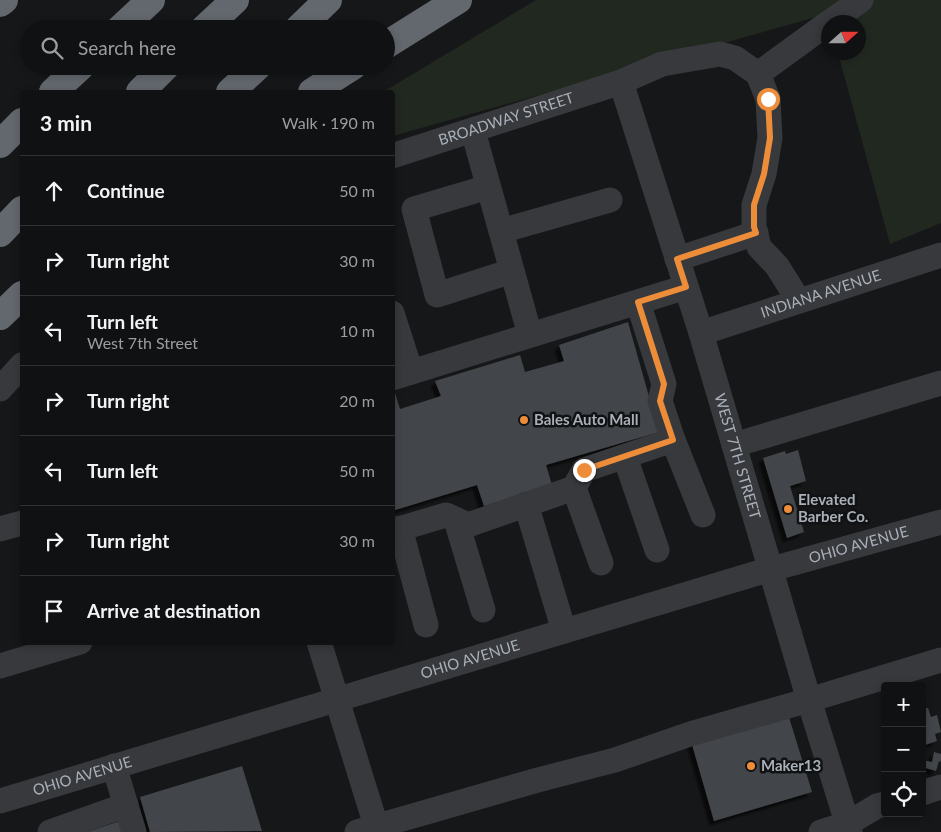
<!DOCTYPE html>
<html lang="en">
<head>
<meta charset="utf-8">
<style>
  body { margin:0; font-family:Lato,sans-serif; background:#191a1b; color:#f1f3f6 }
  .controls { position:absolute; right:15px; bottom:15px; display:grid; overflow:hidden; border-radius:5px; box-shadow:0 2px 8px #0003 }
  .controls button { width:45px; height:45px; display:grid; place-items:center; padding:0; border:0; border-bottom:1px solid #303132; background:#101112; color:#f1f3f6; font:25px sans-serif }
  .compass { position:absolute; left:821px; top:15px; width:45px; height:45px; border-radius:50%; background:#101112; box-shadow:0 2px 8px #0003; rotate:69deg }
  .stop { position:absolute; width:15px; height:15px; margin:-11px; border:4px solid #ed8d39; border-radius:50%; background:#fff }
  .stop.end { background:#ed8d39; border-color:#fff; box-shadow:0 1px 5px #0008 }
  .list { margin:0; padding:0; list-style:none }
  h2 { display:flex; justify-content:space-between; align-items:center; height:65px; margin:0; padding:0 20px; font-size:21px }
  h2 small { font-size:16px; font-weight:400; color:#9c9d9f }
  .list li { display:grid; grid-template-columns:32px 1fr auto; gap:15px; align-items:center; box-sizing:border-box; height:70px; padding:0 20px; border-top:1px solid #303132 }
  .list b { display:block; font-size:19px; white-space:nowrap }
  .list p { margin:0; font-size:16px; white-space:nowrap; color:#9c9d9f }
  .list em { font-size:16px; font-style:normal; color:#9c9d9f }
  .icon { flex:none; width:28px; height:28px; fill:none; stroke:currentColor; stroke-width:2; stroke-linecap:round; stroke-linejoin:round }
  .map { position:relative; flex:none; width:941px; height:832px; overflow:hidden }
  .search { position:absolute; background:#101112; box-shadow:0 2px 8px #0003; left:20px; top:20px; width:375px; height:55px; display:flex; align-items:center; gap:12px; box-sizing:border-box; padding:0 18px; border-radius:28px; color:#9c9d9f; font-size:19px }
  .panel { position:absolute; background:#101112; box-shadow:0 2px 8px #0003; left:20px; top:90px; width:375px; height:555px; border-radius:5px }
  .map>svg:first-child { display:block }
</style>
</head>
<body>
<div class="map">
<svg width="941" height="832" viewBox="0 0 941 832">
  <defs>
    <filter id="shadow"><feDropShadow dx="-4.5" dy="4.5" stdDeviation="1" flood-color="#0009"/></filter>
  </defs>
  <rect width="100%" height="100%" fill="#161718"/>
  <path fill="#212820" d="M 536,0 L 941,0 L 941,223 L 890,244 L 838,53 L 858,52 L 858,22 L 830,22 L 827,14 L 393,136 L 392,92 L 383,92 Z"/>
  <path fill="#434548" filter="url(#shadow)" d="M 628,322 L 659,432 L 546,465 L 552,485 L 484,506 L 477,485 L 392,511 L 392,394 L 395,393 L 400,409 L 441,396 L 435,381 L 520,355 L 525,372 L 564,361 L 559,345 Z
    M 798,450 L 806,481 L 790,486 L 804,532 L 787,538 L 763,458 L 785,451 L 786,454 Z
    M 928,708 L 931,717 L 937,715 L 941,732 L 935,734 L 937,741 L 925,745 L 922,736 L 922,709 Z
    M 788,714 L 812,792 L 714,821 L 691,741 Z
    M 934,752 L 941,754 L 941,762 L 939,761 L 936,771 L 922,767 L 922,760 L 932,762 Z
    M 242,766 L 262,831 L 150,832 L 140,797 Z
    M 120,821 L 123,832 L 87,832 Z"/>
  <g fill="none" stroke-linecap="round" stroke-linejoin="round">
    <g stroke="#37393d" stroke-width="25">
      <path d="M 830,22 L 861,0"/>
      <path d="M 758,74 L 828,23"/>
      <path id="s1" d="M 621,82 L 701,333 L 809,700 L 850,832"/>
      <path d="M 473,131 L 530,335"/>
      <path id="s2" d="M 392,156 L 621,82 L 662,64 L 720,54 L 735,58 L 758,74 L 768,99 L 770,138 L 764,174 L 754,205 L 754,227 L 759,247 L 777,266 L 799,301"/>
      <path d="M 488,187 L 414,209 L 437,295 L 512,271"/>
      <path d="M 501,231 L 610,200"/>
      <path d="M 677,259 L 756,233"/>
      <path d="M 392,313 L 411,372"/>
      <path id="s3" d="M 701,333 L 941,255"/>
      <path d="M 392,378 L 686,287"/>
      <path d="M 0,389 L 22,365"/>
      <path d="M 673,440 L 703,515"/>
      <path d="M 734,445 L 941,383"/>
      <path d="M 625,457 L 657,550"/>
      <path d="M 574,488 L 601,563"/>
      <path d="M 526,504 L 564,631"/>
      <path d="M 456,520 L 483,610"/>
      <path d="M 400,528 L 426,625"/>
      <path d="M 0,529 L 22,523"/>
      <path d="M 392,531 L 446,515 L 468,525 L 574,488 L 584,470 L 673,440 L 660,401 L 664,384 L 638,302"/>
      <path d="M 319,642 L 378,832"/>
      <path d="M 0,666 L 80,642"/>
      <path d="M 114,766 L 134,832"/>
      <path d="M 922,793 L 941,787"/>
      <path id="s4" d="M 0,801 L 754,574 L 941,522"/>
      <path d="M 50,832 L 126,805"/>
      <path d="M 357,832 L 538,780 L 615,760 L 690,734 L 809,700 L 941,660"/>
      <path d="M 821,832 L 847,824 L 877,806 L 885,804"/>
    </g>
    <path stroke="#63686e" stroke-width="28" d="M 0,3 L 4,0
      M 204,29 L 235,0
      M 298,29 L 328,0
      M 386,45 L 458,0
      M 53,92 L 81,66
      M 230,92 L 258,66
      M 312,92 L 353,66
      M 0,144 L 22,122
      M 0,233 L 22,210
      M 0,316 L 22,295"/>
    <path stroke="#63686e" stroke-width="28" d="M 120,29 L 151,0
      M 140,92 L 166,66"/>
  </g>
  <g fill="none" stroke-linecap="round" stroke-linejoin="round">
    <path stroke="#ed8d39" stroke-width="6" d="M 584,470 L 673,440 L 660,401 L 664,384 L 638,302 L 686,287 L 677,259 L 756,233 L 754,227 L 754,205 L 764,174 L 770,138 L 768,99"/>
  </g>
  <g fill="#ed8d39" stroke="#111213" stroke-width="2">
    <circle cx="524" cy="420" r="5"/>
    <circle cx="788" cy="509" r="5"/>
    <circle cx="751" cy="766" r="5"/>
  </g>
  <g text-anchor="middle" stroke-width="5" stroke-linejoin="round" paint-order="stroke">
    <g font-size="15" fill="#a9b0b8" stroke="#111213">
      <text dy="5" stroke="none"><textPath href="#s2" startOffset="120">BROADWAY STREET</textPath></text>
      <text dy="5" stroke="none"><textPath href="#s3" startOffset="126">INDIANA AVENUE</textPath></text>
      <text dy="5" stroke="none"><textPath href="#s1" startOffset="392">WEST 7TH STREET</textPath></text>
      <text dy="5" stroke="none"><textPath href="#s4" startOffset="896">OHIO AVENUE</textPath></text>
      <text dy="5" stroke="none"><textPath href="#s4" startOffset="491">OHIO AVENUE</textPath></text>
      <text dy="5" stroke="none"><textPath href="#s4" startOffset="86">OHIO AVENUE</textPath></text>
    </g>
    <g font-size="15" font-weight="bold" fill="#a9b0b8" stroke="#111213" text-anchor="start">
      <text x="534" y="425">Bales Auto Mall</text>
      <text x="798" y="505">Elevated<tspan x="798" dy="17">Barber Co.</tspan></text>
      <text x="761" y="771">Maker13</text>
    </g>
  </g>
</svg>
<div class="controls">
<button>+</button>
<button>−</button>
<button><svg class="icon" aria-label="locate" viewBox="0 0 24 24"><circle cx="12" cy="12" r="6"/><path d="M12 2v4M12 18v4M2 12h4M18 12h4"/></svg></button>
</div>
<svg class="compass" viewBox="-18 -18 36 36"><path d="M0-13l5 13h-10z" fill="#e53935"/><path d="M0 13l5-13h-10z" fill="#9c9d9f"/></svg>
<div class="stop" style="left:768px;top:99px"></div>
<div class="stop end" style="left:584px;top:470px"></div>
<div class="search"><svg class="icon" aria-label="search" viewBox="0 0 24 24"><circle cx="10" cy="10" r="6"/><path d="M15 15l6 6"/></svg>Search here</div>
<section class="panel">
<h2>3 min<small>Walk · 190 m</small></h2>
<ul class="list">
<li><svg class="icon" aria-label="ahead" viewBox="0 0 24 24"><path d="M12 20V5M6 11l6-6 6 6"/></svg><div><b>Continue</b></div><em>50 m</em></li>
<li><svg class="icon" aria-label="right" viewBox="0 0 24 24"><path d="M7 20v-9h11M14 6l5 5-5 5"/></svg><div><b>Turn right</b></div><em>30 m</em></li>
<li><svg class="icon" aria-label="left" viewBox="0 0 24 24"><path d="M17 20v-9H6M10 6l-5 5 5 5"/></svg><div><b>Turn left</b><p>West 7th Street</p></div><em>10 m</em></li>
<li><svg class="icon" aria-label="right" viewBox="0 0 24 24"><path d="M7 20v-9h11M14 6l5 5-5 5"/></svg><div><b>Turn right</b></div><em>20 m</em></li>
<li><svg class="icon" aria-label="left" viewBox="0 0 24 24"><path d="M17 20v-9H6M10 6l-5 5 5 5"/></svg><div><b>Turn left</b></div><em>50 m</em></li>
<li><svg class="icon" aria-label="right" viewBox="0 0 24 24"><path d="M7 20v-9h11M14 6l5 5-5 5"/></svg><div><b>Turn right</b></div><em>30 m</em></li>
<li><svg class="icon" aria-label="arrive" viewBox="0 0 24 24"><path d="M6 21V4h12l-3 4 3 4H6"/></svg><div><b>Arrive at destination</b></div></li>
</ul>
</section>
</div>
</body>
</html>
